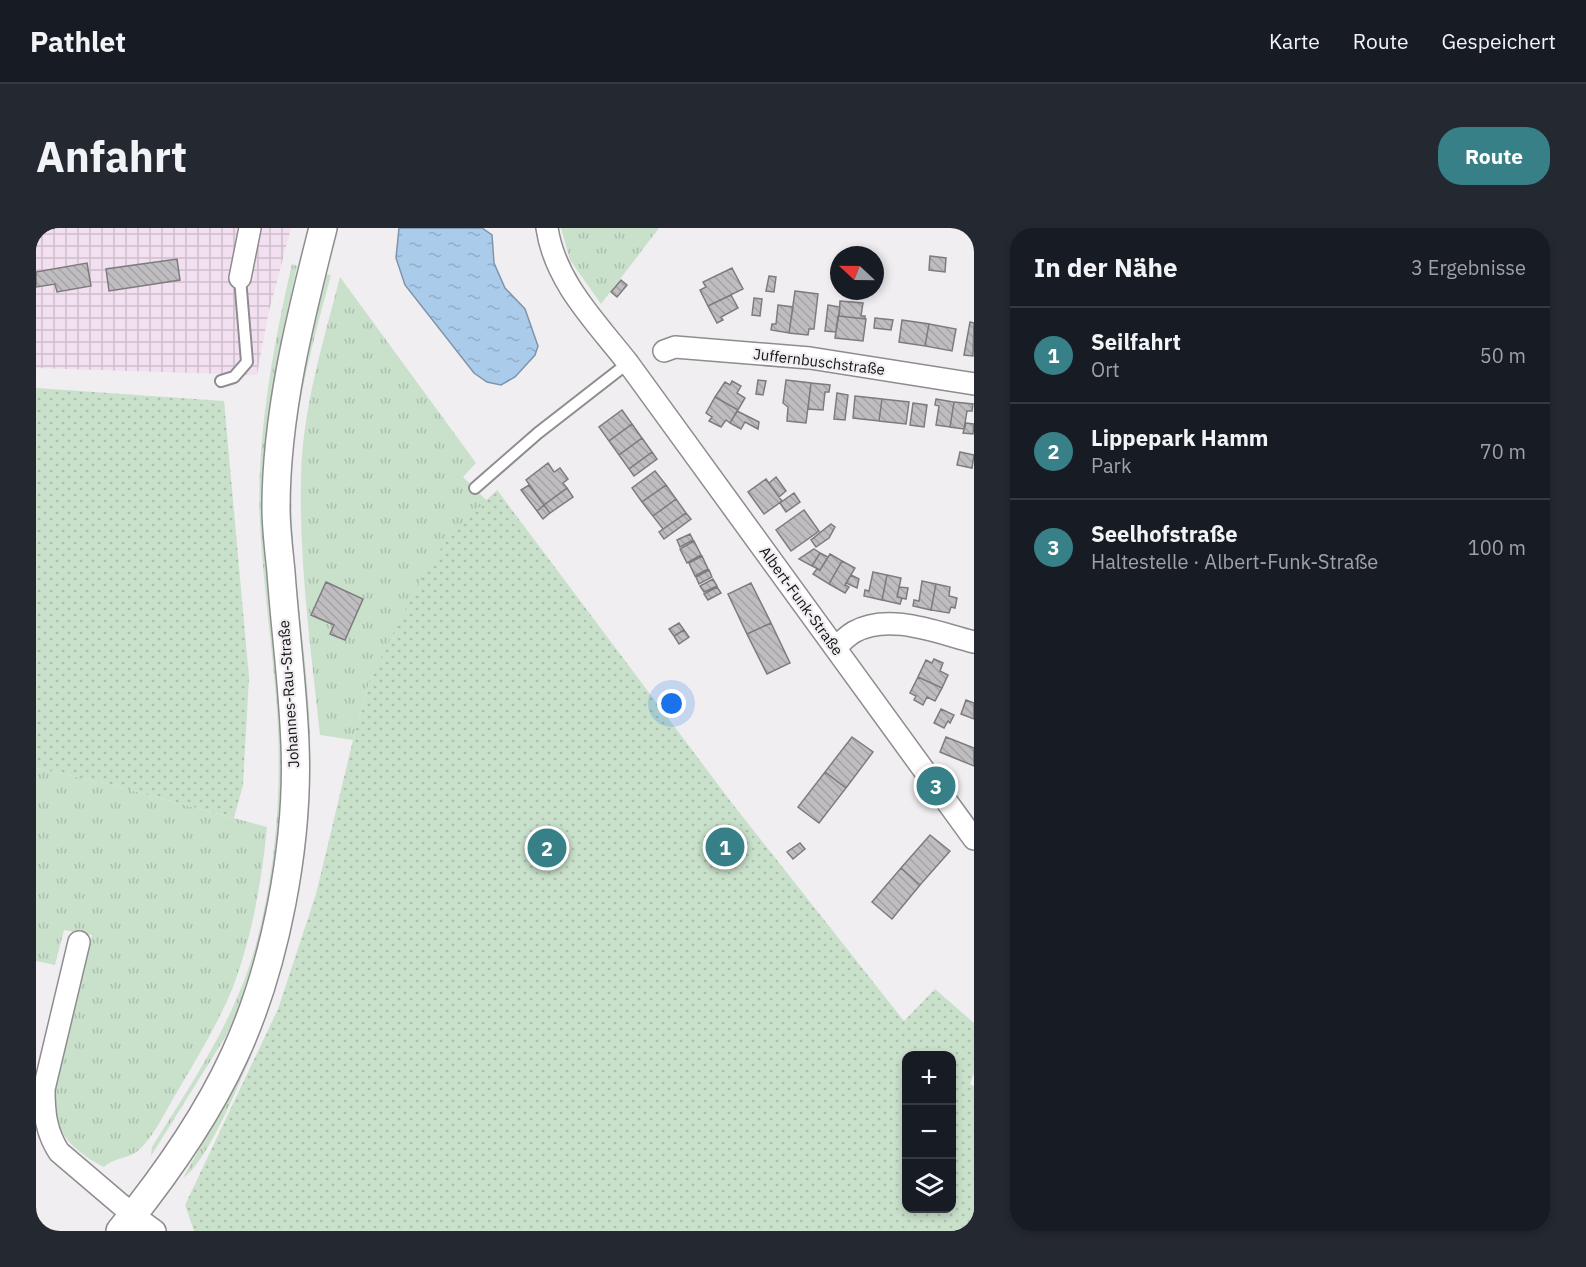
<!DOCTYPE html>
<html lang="de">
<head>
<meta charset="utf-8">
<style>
  body { margin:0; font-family:"IBM Plex Sans",sans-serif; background:#242831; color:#f1f3f6 }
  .controls { position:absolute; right:18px; bottom:18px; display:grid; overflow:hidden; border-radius:12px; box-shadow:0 3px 9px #0003 }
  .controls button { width:54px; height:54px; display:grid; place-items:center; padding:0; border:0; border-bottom:2px solid #363941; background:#171b24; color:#f1f3f6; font:30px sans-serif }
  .compass { position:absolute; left:794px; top:18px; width:54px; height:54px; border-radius:50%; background:#171b24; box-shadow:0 3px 9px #0003; rotate:292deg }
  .you { position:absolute; left:636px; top:476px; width:21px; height:21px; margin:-15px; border:4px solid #fff; border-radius:50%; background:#1a73e8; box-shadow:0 0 0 9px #1a73e833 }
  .badge { display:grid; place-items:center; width:39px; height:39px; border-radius:50%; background:#388088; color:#fff; font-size:20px; font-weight:700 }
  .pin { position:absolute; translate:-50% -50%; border:3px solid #fff; box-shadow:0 2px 6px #0006 }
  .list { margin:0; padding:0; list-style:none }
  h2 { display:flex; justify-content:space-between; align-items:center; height:78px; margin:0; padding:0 24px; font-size:26px }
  h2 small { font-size:20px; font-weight:400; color:#9ea1a6 }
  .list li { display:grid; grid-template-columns:39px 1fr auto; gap:18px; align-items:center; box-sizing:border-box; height:96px; padding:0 24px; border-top:2px solid #363941 }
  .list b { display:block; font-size:22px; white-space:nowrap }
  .list p { margin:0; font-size:20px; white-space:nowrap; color:#9ea1a6 }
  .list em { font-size:20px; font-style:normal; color:#9ea1a6 }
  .icon { flex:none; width:33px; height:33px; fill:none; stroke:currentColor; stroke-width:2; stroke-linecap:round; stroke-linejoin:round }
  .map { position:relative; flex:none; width:938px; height:1003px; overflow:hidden; border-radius:24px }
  header { display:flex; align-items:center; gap:36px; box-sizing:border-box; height:84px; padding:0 30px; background:#171b24; border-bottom:2px solid #363941 }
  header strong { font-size:28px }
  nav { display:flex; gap:33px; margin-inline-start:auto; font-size:21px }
  .intro { display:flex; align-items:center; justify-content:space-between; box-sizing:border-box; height:144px; padding:0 36px }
  h1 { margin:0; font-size:42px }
  .button { padding:15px 27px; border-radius:24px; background:#388088; color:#fff; font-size:21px; font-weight:700 }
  main { display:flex; gap:36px; padding:0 36px }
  aside { flex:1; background:#171b24; border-radius:24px; box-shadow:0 3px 9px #0003 }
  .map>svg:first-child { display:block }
</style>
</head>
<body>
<header>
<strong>Pathlet</strong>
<nav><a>Karte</a><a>Route</a><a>Gespeichert</a></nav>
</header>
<div class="intro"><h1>Anfahrt</h1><a class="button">Route</a></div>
<main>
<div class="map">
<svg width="938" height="1003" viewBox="0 0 938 1003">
  <defs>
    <pattern id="industrial-grid" width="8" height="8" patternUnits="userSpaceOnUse" patternTransform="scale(1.5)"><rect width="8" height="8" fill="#f2dfef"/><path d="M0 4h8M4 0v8" fill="none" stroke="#cfbecc"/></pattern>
    <pattern id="grass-tufts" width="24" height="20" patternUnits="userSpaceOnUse" patternTransform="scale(1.5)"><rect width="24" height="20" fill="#c9e0cb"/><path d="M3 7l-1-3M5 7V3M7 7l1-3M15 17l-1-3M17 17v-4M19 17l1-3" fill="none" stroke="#acbfad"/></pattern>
    <pattern id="park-dots" width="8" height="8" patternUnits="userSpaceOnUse" patternTransform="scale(1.5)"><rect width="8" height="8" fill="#c9e0cb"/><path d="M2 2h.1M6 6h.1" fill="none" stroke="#acbfad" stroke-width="1.8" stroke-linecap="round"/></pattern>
    <pattern id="water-ripples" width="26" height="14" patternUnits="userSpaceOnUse" patternTransform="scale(1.5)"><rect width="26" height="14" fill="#abcbeb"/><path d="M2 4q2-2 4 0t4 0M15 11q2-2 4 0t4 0" fill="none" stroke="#92adc9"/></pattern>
    <pattern id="building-back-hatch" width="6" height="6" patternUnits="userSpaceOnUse" patternTransform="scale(1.5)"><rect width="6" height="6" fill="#c0bdc1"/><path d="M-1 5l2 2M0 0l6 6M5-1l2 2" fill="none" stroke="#a4a2a5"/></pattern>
  </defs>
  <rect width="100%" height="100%" fill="#f1eef2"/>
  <path fill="url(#industrial-grid)" d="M 0,0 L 255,0 L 232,87 L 221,147 L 0,140 Z"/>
  <path fill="url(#grass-tufts)" d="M 525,0 L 623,0 L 565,76 L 534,32 Z
    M 256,36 L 261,38 L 250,90 L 233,205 L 248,563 L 237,663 L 210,765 L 190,808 L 115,928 L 116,919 C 156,855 198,793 219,720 C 241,639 247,553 240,469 C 235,411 227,354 224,296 C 220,212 237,118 256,36 Z
    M 289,46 L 295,47 C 278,110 260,174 256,240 C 252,322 268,402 273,483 C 281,612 256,741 202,858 C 192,881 167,937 147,950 L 191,871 L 252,689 L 250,281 L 260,161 Z
    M 304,49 L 440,235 L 427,249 L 451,273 L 414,307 L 334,451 L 317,512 L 284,507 C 275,422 263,336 265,251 C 266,182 287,115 304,49 Z
    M 0,540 L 68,555 L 231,599 C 226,652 216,709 197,759 C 182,796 161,830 141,864 C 130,882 120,905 104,921 C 94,931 78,929 68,939 C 44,927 18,907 18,876 C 18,870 20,864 20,858 L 56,707 L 28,702 L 19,737 L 0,733 Z"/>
  <path fill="url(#park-dots)" fill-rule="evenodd" d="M 0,160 L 188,173 L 213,449 L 207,557 L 198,590 L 68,555 L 0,540 Z
    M 461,262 L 695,574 L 868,793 L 899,761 L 938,795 L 938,845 L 934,856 L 938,858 L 938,1003 L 158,1003 L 149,977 L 242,781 L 280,666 L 317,512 L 334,451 L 386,349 L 414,307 ZM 870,828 L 915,828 L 915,980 L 870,980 Z"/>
  <path fill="url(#water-ripples)" stroke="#7e94aa" stroke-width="1.5" d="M 363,0 L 446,0 L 456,7 L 458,35 L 469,60 L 489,81 L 502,118 L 499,127 L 479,149 L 465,157 L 451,154 L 438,145 L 369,57 L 360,30 Z"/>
  <path fill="url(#building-back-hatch)" stroke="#7e7b7f" stroke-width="1.5" d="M 894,28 L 910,30 L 909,44 L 893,42 Z
    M 141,31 L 144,52 L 73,63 L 70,41 Z
    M 51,35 L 55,58 L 21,64 L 19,56 L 0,59 L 0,44 Z
    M 696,40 L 707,61 L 672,78 L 664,62 L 670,59 L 667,54 Z
    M 733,48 L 740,49 L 738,64 L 730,63 Z
    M 585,52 L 591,57 L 581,69 L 575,64 Z
    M 759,63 L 782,66 L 778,101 L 773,101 L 772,107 L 753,105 Z
    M 695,67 L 702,80 L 685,89 L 687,92 L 681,95 L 672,78 Z
    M 718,70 L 726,71 L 724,88 L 716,87 Z
    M 804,73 L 827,75 L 825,88 L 829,88 L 829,91 L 803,88 Z
    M 742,77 L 757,79 L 753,105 L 735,102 L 736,96 L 740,96 Z
    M 792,77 L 804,79 L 800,104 L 789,103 Z
    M 802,88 L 830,91 L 827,113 L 799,110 Z
    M 839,90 L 857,92 L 855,102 L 838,100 Z
    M 866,92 L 893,96 L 889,118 L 863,114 Z
    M 934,94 L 938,95 L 937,128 L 928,127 Z
    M 893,96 L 920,101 L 916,123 L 889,118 Z
    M 722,152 L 730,153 L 727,167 L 720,166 Z
    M 750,152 L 775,155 L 770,195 L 751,193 L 752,179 L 747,175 Z
    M 696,153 L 705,158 L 701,165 L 709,170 L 702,182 L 679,169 L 689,154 L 694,157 Z
    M 775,155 L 794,157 L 793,164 L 789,164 L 787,182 L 772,181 Z
    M 801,165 L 812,167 L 809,192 L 798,191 Z
    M 819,168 L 846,171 L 843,193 L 817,190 Z
    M 679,169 L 702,182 L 694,195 L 690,192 L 685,199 L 673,193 L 676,189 L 670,185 Z
    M 846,171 L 873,174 L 870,196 L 843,193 Z
    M 900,171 L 918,174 L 914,199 L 900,197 L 903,178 L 899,177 Z
    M 918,174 L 937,176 L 936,183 L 931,183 L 928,201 L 914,199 Z
    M 877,175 L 891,177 L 888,199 L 874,197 Z
    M 586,182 L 596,196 L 573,213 L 563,199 Z
    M 701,183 L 723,194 L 722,201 L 709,194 L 705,201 L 694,195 Z
    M 930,195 L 938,196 L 937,206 L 927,205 Z
    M 596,196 L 606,210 L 583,227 L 573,213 Z
    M 606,210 L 616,224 L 593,241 L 583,227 Z
    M 616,224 L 621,231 L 598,248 L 593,241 Z
    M 924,224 L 938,227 L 936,240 L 921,237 Z
    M 512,235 L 518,244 L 524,240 L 532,251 L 527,255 L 531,260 L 508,277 L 490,252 Z
    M 619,243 L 630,257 L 606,274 L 596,260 Z
    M 740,249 L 750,263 L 743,269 L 733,255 Z
    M 730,251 L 746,273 L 728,286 L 712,264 Z
    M 493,257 L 508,277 L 501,283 L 485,262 Z
    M 630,257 L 640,271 L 617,288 L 606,274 Z
    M 531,260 L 537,269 L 514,285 L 508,277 Z
    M 758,265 L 764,274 L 750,284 L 744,275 Z
    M 640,271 L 650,285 L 627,301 L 617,288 Z
    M 508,277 L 514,285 L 507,291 L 501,283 Z
    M 768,282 L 783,303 L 755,323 L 740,302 Z
    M 650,285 L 655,291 L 628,311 L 623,304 Z
    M 795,296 L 799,299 L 793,310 L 780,319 L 775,312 Z
    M 654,306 L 657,312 L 644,319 L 641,312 Z
    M 658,313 L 665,327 L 651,335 L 644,321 Z
    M 778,321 L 784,325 L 776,338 L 763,331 Z
    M 784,325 L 792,329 L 784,342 L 776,338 Z
    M 794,326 L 806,333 L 793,356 L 777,346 L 781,341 L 784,342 Z
    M 666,328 L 672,341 L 659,348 L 653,335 Z
    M 806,333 L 819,340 L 809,357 L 813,359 L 809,365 L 793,356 Z
    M 673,342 L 676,349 L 663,356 L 660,349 Z
    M 837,344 L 851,347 L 846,372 L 828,368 L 829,362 L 833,363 Z
    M 815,347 L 823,351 L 821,360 L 810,355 Z
    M 851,347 L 865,350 L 861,369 L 866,370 L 864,376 L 846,372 Z
    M 677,351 L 681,358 L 668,364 L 664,358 Z
    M 886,353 L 900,356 L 895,382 L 877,378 L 878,372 L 883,373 Z
    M 290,354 L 327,371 L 309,412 L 294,406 L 298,397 L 275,387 Z
    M 715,355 L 735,395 L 711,406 L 692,366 Z
    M 900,356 L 914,359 L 913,368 L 921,370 L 919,380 L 915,379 L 913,385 L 895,382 Z
    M 681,359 L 685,365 L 672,372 L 668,366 Z
    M 863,359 L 872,360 L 870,371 L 861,369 Z
    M 643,395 L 648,402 L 638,408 L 633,401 Z
    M 735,395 L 754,435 L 731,446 L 711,406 Z
    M 648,402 L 653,409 L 643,416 L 638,408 Z
    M 898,431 L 907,435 L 904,443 L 912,447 L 906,460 L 882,449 L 890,432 L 896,435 Z
    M 882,449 L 906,460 L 899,473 L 891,469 L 887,477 L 878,472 L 880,468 L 874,465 Z
    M 930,472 L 938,475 L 938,491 L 925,486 Z
    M 905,481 L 918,487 L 914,495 L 912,493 L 908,500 L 898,495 Z
    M 816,509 L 837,524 L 810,560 L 789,544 Z
    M 910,509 L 938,520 L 938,538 L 904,524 Z
    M 789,544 L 810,560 L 783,595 L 762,579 Z
    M 894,607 L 914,623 L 884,657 L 865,640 Z
    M 764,615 L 769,621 L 757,631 L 751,624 Z
    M 865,640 L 884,657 L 856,691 L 836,674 Z"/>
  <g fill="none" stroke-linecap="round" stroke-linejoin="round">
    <defs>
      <path id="service" d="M 185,153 L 198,149 L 211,134 L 204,50
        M 439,260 L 502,205 L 592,135"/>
      <path id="minor" d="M 511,0 C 519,54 560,94 592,135 L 938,611
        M 204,50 L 214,0
        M 628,123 L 639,119 L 774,130 L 938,156
        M 799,419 C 805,415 811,408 818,404 C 853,384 902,405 938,414
        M 43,714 L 8,861 C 8,885 10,904 23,924 L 97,987 L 119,1003"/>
      <path id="tertiary" d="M 84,1003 C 128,949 170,890 199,826 C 240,737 263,615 259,517 C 257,459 249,401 245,344 C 243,323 240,301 240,280 C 240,187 264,90 287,0"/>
    </defs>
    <use href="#service" stroke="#8f8c90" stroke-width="14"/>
    <use href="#minor" stroke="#8f8c90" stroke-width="24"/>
    <use href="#tertiary" stroke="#8f8c90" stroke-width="30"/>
    <use href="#service" stroke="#fff" stroke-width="10"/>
    <use href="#minor" stroke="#fff" stroke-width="21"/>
    <use href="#tertiary" stroke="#fff" stroke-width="27"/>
  </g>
  <g text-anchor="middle" stroke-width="4.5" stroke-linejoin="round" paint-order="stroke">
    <g font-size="15" fill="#141314" stroke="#f1eef2">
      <text transform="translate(783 134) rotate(7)" y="5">Juffernbuschstraße</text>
      <text transform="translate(765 373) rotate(54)" y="5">Albert-Funk-Straße</text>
      <text transform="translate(253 466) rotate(-94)" y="5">Johannes-Rau-Straße</text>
    </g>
  </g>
</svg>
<div class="controls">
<button>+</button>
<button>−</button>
<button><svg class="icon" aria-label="layers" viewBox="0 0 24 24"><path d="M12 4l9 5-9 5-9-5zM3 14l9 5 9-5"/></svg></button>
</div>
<svg class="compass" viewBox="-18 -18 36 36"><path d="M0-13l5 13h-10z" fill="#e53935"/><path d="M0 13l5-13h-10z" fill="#9ea1a6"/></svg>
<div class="you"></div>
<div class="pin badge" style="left:689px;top:619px">1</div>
<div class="pin badge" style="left:511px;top:620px">2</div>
<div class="pin badge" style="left:900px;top:558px">3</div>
</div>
<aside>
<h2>In der Nähe<small>3 Ergebnisse</small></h2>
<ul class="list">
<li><span class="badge">1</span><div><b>Seilfahrt</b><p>Ort</p></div><em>50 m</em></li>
<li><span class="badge">2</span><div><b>Lippepark Hamm</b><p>Park</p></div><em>70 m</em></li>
<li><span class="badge">3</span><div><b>Seelhofstraße</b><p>Haltestelle · Albert-Funk-Straße</p></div><em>100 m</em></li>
</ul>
</aside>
</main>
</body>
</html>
